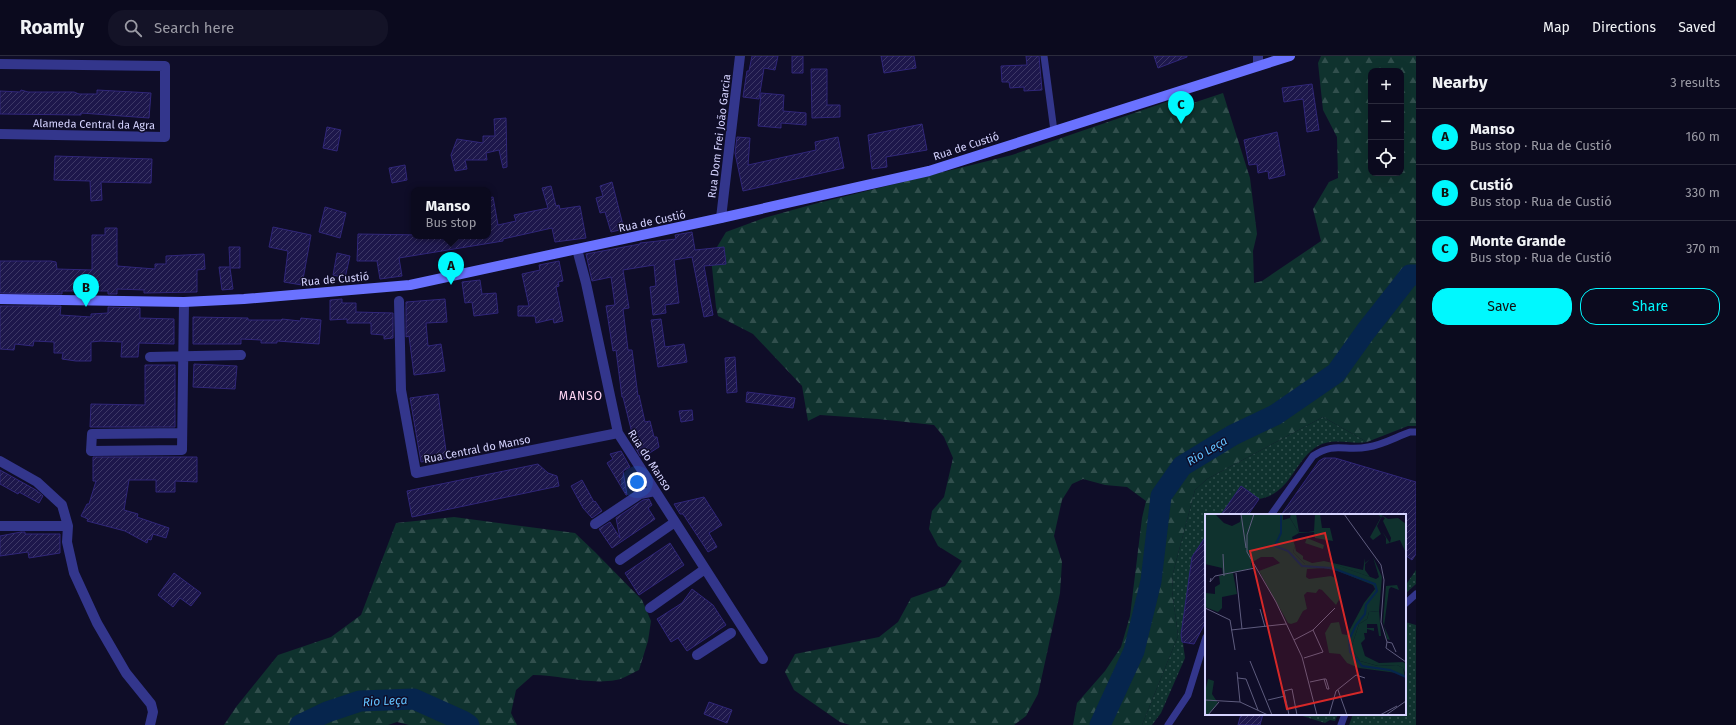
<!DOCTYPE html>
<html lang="en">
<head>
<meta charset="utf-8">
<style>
  body { margin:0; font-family:"Fira Sans",sans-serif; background:#141327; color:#f1f3f6 }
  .controls { position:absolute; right:12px; top:12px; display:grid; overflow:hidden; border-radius:8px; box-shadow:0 4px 16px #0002 }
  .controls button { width:36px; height:36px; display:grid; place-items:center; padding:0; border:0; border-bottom:1px solid #2b2b3c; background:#0b0a1e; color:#f1f3f6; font:20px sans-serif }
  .you { position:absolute; left:637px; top:426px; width:14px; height:14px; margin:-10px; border:3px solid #fff; border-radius:50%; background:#1a73e8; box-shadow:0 0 0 6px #1a73e833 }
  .badge { display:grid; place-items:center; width:26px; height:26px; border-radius:50%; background:#00f8fe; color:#111; font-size:13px; font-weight:700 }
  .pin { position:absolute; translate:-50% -33px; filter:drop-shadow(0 1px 2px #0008) }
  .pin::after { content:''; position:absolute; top:21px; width:14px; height:12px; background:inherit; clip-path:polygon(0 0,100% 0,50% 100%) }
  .popup { position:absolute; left:411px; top:131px; width:80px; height:52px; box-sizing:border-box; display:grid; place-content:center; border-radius:8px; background:#0b0a1e; filter:drop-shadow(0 1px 3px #0005); font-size:13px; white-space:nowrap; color:#9a9aa4 }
  .popup b { font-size:15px; color:#f1f3f6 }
  .popup::after { content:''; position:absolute; left:50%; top:100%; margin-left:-8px; border:8px solid transparent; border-top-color:#0b0a1e }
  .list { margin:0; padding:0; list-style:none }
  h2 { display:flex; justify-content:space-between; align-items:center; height:52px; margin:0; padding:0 16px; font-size:17px }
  h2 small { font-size:13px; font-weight:400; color:#9a9aa4 }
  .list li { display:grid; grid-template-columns:26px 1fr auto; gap:12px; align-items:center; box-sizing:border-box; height:56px; padding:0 16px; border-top:1px solid #2b2b3c }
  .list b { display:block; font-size:15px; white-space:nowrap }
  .list p { margin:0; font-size:13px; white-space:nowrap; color:#9a9aa4 }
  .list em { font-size:13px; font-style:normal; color:#9a9aa4 }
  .actions { display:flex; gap:8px; padding:12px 16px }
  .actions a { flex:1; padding:9px 0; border:1px solid #00f8fe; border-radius:16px; text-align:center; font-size:14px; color:#00f8fe }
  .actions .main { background:#00f8fe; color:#111 }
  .icon { flex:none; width:22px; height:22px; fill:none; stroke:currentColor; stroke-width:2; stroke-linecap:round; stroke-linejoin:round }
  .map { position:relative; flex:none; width:1416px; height:669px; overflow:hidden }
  header { display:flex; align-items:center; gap:24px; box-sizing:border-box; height:56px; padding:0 20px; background:#0b0a1e; border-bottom:1px solid #2b2b3c }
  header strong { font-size:19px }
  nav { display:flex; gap:22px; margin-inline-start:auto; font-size:14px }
  .search { width:280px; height:36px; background:#141327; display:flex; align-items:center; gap:10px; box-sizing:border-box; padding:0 14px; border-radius:16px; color:#9a9aa4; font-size:15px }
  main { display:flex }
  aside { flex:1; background:#0b0a1e }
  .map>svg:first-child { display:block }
</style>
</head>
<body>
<header>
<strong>Roamly</strong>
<div class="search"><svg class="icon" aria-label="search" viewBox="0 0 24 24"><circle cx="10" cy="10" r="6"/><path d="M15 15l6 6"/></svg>Search here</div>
<nav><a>Map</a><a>Directions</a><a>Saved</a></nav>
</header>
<main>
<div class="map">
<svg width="1416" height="669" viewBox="0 0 1416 669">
  <defs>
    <pattern id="grass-dots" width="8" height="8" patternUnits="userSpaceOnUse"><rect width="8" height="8" fill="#0f322e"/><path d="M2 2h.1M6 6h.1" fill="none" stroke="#314f4d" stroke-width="1.8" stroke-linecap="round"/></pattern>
    <pattern id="forest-firs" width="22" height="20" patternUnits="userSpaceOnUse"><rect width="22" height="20" fill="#0f322e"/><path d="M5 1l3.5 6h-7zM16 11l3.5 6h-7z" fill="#314f4d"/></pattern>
    <pattern id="building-hatch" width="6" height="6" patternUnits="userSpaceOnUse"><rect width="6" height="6" fill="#1d174b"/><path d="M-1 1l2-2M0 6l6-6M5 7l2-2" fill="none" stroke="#3d3866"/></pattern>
  </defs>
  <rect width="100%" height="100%" fill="#0f0d28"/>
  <path fill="url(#grass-dots)" d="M 1323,361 L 1367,386 C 1350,389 1334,381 1318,390 C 1293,405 1292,437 1259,443 L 1241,430 L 1221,459 L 1206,459 L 1206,480 L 1192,501 L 1181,579 L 1182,586 L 1183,587 L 1185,602 L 1161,657 L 1152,669 L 1142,669 L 1178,580 L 1172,534 L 1173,517 L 1195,434 L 1207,423 Z
    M 1416,514 L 1416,528 L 1405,538 L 1405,530 Z
    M 1405,566 L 1416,569 L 1416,669 L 1349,669 L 1353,658 L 1405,658 Z
    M 1296,658 L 1338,658 L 1335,665 L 1330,664 L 1325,667 Z"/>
  <path fill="url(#forest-firs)" fill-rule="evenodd" d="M 1321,0 L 1416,0 L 1416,370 L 1408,370 L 1367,386 L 1323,361 L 1207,423 L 1195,434 L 1173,517 L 1172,534 L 1178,580 L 1142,669 L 1073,669 L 1077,647 L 1105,615 L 1121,591 L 1130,560 L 1142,462 L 1146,445 L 1127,431 L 1105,429 L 1083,423 L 1072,428 L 1062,444 L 1054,480 L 1062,506 L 1060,537 L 1047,597 L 1038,638 L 1026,660 L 1014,669 L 850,669 L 840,666 L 794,634 L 785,616 L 795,598 L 879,581 L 898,566 L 911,542 L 945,530 L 962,505 L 938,490 L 929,473 L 932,455 L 944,441 L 953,402 L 944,381 L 934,369 L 878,363 L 820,359 L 808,365 L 802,330 L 753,278 L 718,260 L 716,251 L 711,201 L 726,176 L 764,162 L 814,148 L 1012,99 L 1169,45 L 1190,48 L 1223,37 L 1250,122 L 1257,178 L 1253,195 L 1254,227 L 1262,225 L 1321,185 L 1313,153 L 1329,126 L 1338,122 L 1337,81 L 1323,54 L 1318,7 ZM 1371,15 L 1401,15 L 1401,117 L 1371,117 Z
    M 454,461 L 575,477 L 595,496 L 642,544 L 651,565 L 648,585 L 639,614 C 632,617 623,623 616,624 C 589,629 560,619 533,619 L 516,634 L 511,657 L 517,669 L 409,669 L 397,666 L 388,669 L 224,669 L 236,651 L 278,599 L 331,581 L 361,559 L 396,467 Z"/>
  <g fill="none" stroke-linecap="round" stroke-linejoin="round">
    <path stroke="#06254d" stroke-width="21" d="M 300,669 L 327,656 L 360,645 L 414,643 L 463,665 L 469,669
      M 1100,669 L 1134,595 L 1151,525 L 1161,440 L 1182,410 L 1233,379 L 1275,359 L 1336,317 L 1366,275 L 1410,219 L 1416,219"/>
  </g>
  <path fill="url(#building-hatch)" stroke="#302679" d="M 752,0 L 778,0 L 775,14 L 764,12 L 759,43 L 743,41 L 747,15 L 749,15 Z
    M 792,0 L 803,0 L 803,17 L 792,17 Z
    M 881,0 L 914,0 L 916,12 L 884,17 Z
    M 1026,0 L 1039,0 L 1042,34 L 1024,35 L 1024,31 L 1010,32 L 1009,26 L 1002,26 L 1001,10 L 1027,9 Z
    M 1154,0 L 1187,0 L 1187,1 L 1158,12 Z
    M 811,13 L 827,13 L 827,49 L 840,49 L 840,61 L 812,62 Z
    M 1312,28 L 1319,74 L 1307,76 L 1303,43 L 1284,46 L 1282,32 Z
    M 21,34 L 28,36 L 74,36 L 79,38 L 97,38 L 97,34 L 151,37 L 149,62 L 81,57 L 81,59 L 0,58 L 0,35 L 20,36 Z
    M 761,37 L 784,39 L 783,55 L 806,57 L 806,69 L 781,67 L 781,72 L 758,70 Z
    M 506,62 L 507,111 L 503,112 L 499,94 L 486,97 L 487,104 L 465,104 L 467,113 L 455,115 L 451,99 L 457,83 L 483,87 L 483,80 L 495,80 L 494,63 Z
    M 922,68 L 927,94 L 886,101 L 887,111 L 872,113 L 868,79 Z
    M 327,71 L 341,74 L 337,95 L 323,92 Z
    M 1277,76 L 1285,119 L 1269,123 L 1268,115 L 1258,117 L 1257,108 L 1249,109 L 1244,84 Z
    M 737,81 L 750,82 L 748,109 L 816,94 L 815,86 L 838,81 L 844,112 L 743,135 L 735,97 Z
    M 55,100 L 152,103 L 151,127 L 101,126 L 102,144 L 91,145 L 90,125 L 54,124 Z
    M 405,109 L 407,124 L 392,127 L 389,112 Z
    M 612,126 L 624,173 L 611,176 L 605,156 L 600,157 L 596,142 L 603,140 L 600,130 Z
    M 551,130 L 556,150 L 559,149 L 560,153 L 580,150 L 586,182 L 555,186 L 552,172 L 503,183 L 503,185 L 399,202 L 402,220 L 380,223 L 377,205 L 357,205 L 358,178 L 488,180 L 488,142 L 493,141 L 498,169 L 516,165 L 514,159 L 548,152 L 542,132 Z
    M 325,151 L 346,157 L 340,182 L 319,176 Z
    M 273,171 L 311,179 L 302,229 L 284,226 L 288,195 L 269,191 Z
    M 105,172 L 117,172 L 117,210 L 155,213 L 155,208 L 166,208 L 166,200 L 204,198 L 205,213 L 197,214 L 197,236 L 144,237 L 144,234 L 117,233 L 117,238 L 108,238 L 108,235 L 62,235 L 62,238 L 0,237 L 0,205 L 51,205 L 56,206 L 57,213 L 92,214 L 92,179 L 105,179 Z
    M 692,176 L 695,194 L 724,191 L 726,208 L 704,210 L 713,259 L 704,261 L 692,201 L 674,204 L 679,247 L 665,249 L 666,257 L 653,259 L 650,231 L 656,230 L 654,209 L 623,214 L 629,252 L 623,253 L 628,294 L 632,294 L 638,340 L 639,339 L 645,366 L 650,365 L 654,381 L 657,381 L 659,391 L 648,398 L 640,400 L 636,393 L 623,341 L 622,341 L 616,294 L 613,295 L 606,250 L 615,249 L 611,221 L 592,225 L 586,198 L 640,188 L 640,187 L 676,183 L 675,179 Z
    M 229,191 L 240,191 L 240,212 L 230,212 L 233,233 L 222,234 L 219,211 L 230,211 Z
    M 337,197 L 350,200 L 345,222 L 333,219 Z
    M 559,205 L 563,225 L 558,226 L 559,230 L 556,231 L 563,265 L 554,267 L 553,263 L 536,267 L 535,260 L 518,260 L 518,250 L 529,250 L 522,218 L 540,214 L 539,209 Z
    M 480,224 L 482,238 L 496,237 L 498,257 L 474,260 L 472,246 L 465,247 L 462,226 Z
    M 342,243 L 342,247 L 356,247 L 356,256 L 393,257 L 393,282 L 384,283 L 384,279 L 371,278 L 371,267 L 347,267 L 347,263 L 330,264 L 330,244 Z
    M 445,243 L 447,266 L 426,267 L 428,290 L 441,288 L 445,315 L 414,319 L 409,280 L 406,281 L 406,246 Z
    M 0,250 L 61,250 L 60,259 L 91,261 L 91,258 L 108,257 L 108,251 L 140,252 L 140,262 L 174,263 L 174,288 L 139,287 L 138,301 L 121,301 L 122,286 L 101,285 L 91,286 L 91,305 L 76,305 L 62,303 L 63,297 L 54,297 L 54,286 L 34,285 L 33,290 L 15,288 L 14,294 L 0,293 Z
    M 193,261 L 248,262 L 248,264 L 281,264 L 282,263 L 300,265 L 301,262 L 321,264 L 319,288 L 277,285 L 277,287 L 261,287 L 261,284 L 241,283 L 241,288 L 193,288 Z
    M 661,263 L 665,291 L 684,288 L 687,306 L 658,311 L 651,264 Z
    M 735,301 L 737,336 L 727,337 L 725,302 Z
    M 194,308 L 237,310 L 235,333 L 193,331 Z
    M 145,309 L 175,309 L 175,371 L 90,371 L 91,348 L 145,349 Z
    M 747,336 L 795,342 L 793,352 L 746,346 Z
    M 438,338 L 447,402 L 421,406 L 410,342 Z
    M 692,354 L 693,364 L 681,366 L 679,355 Z
    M 621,395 L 630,411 L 623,415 L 627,439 L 626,439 L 607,407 L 613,403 L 610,398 Z
    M 93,401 L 197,401 L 197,426 L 175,425 L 175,436 L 156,436 L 156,424 L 129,424 L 124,454 L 138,458 L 137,461 L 169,472 L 166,482 L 153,478 L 151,484 L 148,483 L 147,487 L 125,475 L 87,465 L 88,463 L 81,460 L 87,448 L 89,448 L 96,425 L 93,425 Z
    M 1324,402 L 1335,402 L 1416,426 L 1416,498 L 1412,504 L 1405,499 L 1405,459 L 1281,459 L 1319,405 Z
    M 538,408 L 548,417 L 557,420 L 559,430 L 412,461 L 407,435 Z
    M 0,414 L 36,434 L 43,440 L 39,447 L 19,436 L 18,438 L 0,428 Z
    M 582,424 L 594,446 L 595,445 L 602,455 L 592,462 L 583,452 L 571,430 Z
    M 1241,430 L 1259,443 L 1248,459 L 1221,459 Z
    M 704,441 L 722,469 L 709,477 L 717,491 L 708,496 L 683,458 L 680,458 L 674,448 Z
    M 649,443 L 652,449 L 648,452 L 655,463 L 612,492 L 599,473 L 610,466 L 620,482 L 616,462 L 643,444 Z
    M 21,476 L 25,476 L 25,478 L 60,478 L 60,497 L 29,502 L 28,496 L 0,500 L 0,480 Z
    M 1206,480 L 1206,565 L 1194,588 L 1182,586 L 1181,579 L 1192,501 Z
    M 670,487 L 684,509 L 639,539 L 625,517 Z
    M 174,517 L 201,537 L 191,550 L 180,542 L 173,551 L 158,539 Z
    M 692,533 L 713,549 L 726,569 L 687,595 L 678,582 L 671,586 L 657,563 L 682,547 Z
    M 709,646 L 732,654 L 727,667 L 704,658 Z
    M 1241,658 L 1263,658 L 1260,669 L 1238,669 Z"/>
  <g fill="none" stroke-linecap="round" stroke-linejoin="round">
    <path stroke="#33368c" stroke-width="7" d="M 1044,0 L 1054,75
      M 1271,459 L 1313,400 C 1335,385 1345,396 1368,391 C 1382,389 1396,381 1410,376 L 1416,376
      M 1405,548 L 1416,538
      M 1168,669 L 1188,639 L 1206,581
      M 1341,669 L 1345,658"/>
    <path stroke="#33368c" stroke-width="10" d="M 1258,0 L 1258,10
      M 0,8 L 165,10 L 165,81 L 0,78
      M 721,162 L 740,0
      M 577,193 L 586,227 L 618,377 L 763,603
      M 399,245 L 401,334 L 416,417 L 618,377
      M 150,301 L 241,299
      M 182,377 L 92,378 L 91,395 L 182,394 L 184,246
      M 0,405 L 37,426 L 62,449 L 68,470 L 67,486 L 74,517 L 97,567 L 126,617 L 151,648 L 153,656 L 150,669
      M 595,468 L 640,438 L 655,435
      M 0,470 L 68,470
      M 620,504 L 675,466
      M 650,552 L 705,513
      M 697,599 L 731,577"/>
    <path stroke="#6a72ff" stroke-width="10" d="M 0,243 L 184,246 L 244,243 L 410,229 L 721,162 L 929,115 L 1290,0"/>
  </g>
  <g text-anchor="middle" stroke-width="3" stroke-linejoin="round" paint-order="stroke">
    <g font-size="11" fill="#d5d3ff" stroke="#0f0d28">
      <text transform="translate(94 68) rotate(1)" y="4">Alameda Central da Agra</text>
      <text transform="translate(719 80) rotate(-83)" y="4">Rua Dom Frei João Garcia</text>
      <text transform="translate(966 90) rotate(-18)" y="4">Rua de Custió</text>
      <text transform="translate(652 165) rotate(-12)" y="4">Rua de Custió</text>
      <text transform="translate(335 223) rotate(-5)" y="4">Rua de Custió</text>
      <text transform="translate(477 393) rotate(-11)" y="4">Rua Central do Manso</text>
      <text transform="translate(650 404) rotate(57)" y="4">Rua do Manso</text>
    </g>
    <g font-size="12" letter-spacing="1" fill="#ffd5f3" stroke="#0f0d28">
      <text x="581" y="344">MANSO</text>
    </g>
    <g font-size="12" font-style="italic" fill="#61c2ff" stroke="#0f0d28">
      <text transform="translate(1207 395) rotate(-31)" y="4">Rio Leça</text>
      <text transform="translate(385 645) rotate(-3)" y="4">Rio Leça</text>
    </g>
  </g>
  <g transform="translate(1205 458)">
    <rect width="201" height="201" fill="#0f0d28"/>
    <path d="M 86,0 L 91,0 L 94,18 L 103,18 L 109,17 L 110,0 L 115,0 L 117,14 L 125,14 L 128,27 L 110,24 L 109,18 L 94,19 L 85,4 ZM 172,0 L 175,0 L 183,5 L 193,4 L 201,10 L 201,39 L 195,26 L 181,30 L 181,24 L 177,17 L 185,29 L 186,24 L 178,7 L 180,4 L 177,2 L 172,12 L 176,20 L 168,26 L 165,23 L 176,3 ZM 102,24 L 119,31 L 118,35 L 100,29 ZM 90,32 L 91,37 L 98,42 L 98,45 L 107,49 L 119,47 L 158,56 L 160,44 L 160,49 L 165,45 L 160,50 L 160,56 L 165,63 L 128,50 L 100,50 L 88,38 ZM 192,71 L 194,76 L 186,73 L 184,75 L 179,112 L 185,126 L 182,125 L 178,108 L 181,72 ZM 174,97 L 176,122 L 174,122 L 172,110 L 162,110 L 162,114 L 169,114 L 169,117 L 162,115 L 162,119 L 159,119 L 160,125 L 156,129 L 160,142 L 174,149 L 198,148 L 201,150 L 201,161 L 198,154 L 192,151 L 173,152 L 155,147 L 146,134 L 154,110 L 162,105 L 164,98 Z" fill="#0f322e"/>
    <path d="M 0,0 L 10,0 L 19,9 L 27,12 L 35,8 L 36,0 L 78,0 L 78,6 L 85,4 L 94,19 L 87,23 L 90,32 L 88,38 L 100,50 L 129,50 L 171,65 L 174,63 L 168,43 L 177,63 L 174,97 L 164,98 L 162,105 L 154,110 L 146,134 L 155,147 L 173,152 L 192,151 L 198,154 L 200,163 L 192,159 L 154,154 L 142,149 L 135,140 L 124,139 L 120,119 L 126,109 L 134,108 L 137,120 L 142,121 L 159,89 L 170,75 L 168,71 L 133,57 L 119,54 L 102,55 L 101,63 L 104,65 L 126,62 L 132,65 L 135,84 L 131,91 L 117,76 L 114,75 L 111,79 L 102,78 L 99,81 L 102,95 L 98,97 L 92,108 L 86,110 L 83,109 L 54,57 L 75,49 L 68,43 L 56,43 L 46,49 L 47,54 L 28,59 L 32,80 L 17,83 L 17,94 L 13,98 L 0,93 L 0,77 L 1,79 L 10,80 L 10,73 L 15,70 L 14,62 L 18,61 L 17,54 L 0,50 ZM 3,165 L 9,167 L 7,180 L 13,189 L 3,201 L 0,201 L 0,178 Z" fill="#0f322e"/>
    <path fill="none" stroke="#06254d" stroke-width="2" d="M 76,0 L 76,19 L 70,32 L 83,37 L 97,52 L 127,54 L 170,70 L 172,77 L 161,91 L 160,100 L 151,111 L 144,126 L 145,138 L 157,152 L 185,156 L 201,163"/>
    <path fill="none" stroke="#5e5c7e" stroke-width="1" d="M 36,0 L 41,34M 49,0 L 42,21 L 42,38 L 71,88 L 97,143 L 112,201M 139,0 L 176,51 L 179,66 L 176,108 L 182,128M 18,40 L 19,62M 31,59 L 37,115M 6,64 L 5,68 L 10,62 L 50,54M 0,94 L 25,106 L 30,136M 55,95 L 60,113M 26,116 L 81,110M 89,126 L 108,116 L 130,94M 182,128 L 181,134 L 201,148M 182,128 L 187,129 L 191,138M 99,144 L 118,138 L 108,116M 45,147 L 67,201M 32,158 L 35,188M 33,164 L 41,165 L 53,196M 119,165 L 121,165 L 124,175 L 122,175 ZM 105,168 L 119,165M 133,176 L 142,201M 0,186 L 35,188 L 63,201M 63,186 L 80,182M 3,201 L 14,188M 84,201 L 79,177 L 87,175 L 92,201M 124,201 L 131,177 L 151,161 L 160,164M 175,201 L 192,192M 181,201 L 201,187"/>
    <path fill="#d62828" fill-opacity="0.15" stroke="#d62828" stroke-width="2" d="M 120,19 L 157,178 L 82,195 L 45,37 Z"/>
    <rect width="201" height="201" fill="none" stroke="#d5d3ff" stroke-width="2"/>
  </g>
</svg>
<div class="controls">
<button>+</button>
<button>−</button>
<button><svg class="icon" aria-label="locate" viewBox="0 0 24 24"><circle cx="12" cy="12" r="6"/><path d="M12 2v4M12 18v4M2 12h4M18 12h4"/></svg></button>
</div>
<div class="you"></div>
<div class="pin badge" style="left:451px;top:229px">A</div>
<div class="popup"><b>Manso</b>Bus stop</div>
<div class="pin badge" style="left:86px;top:251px">B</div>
<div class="pin badge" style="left:1181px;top:68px">C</div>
</div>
<aside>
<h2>Nearby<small>3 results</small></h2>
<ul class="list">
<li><span class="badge">A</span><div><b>Manso</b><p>Bus stop · Rua de Custió</p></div><em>160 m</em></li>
<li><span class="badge">B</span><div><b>Custió</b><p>Bus stop · Rua de Custió</p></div><em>330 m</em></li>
<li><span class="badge">C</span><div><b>Monte Grande</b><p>Bus stop · Rua de Custió</p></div><em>370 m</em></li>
</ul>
<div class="actions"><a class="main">Save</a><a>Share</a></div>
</aside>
</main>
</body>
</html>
